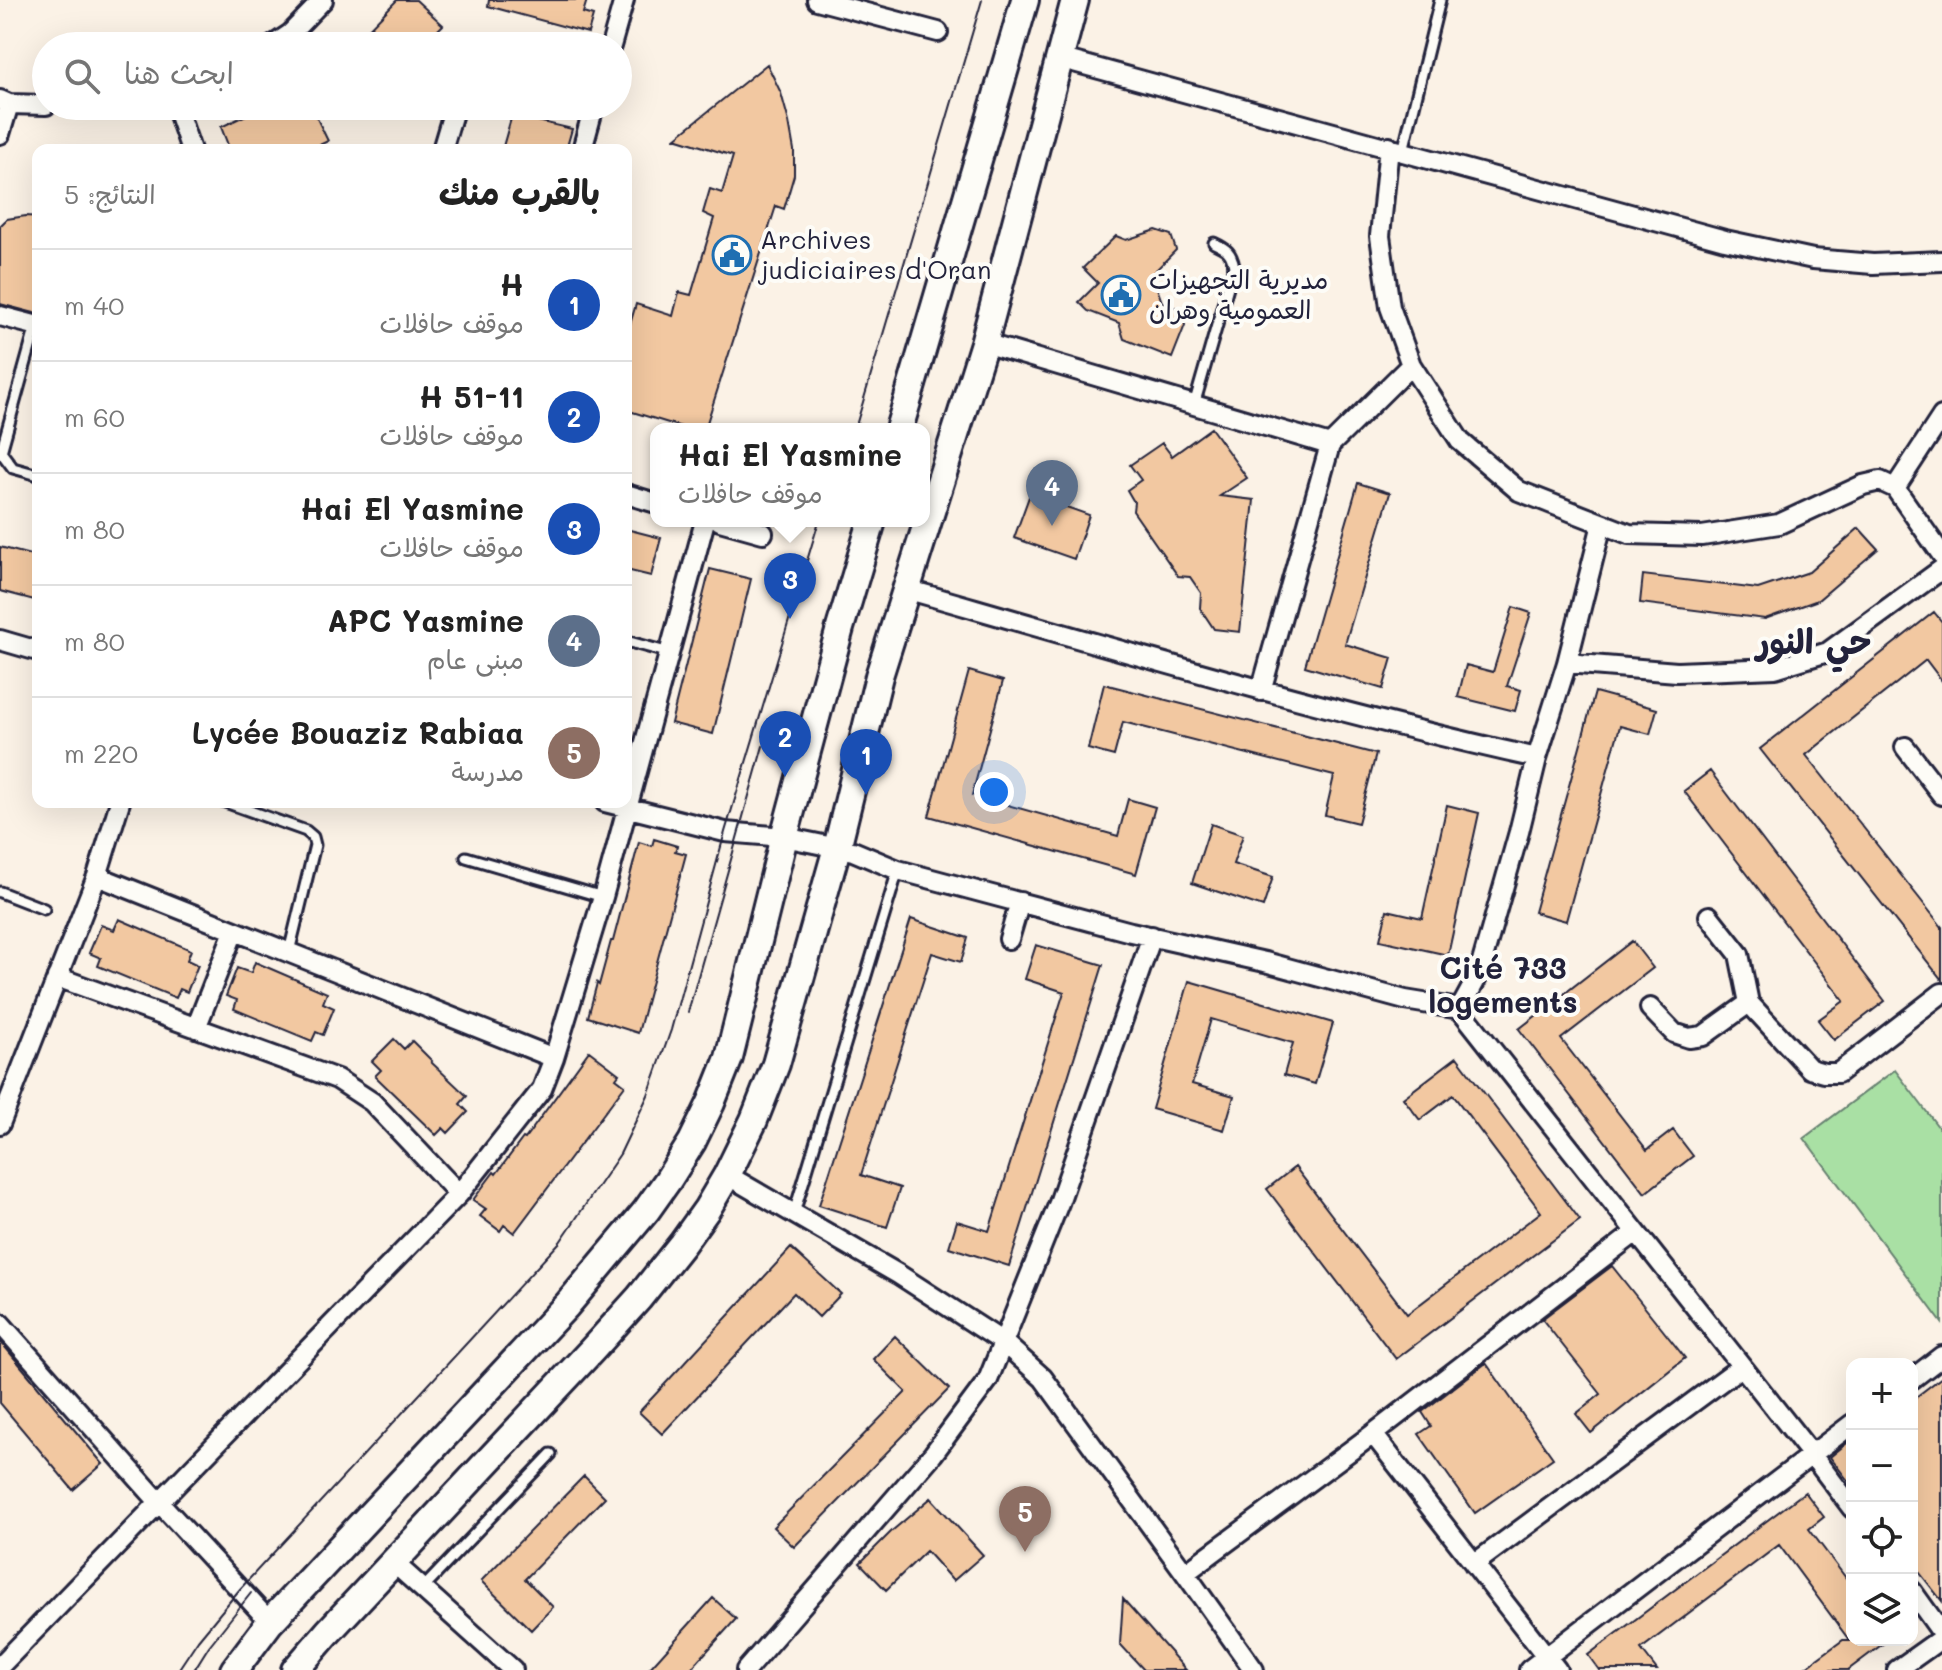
<!DOCTYPE html>
<html lang="ar">
<head>
<meta charset="utf-8">
<style>
  body { margin:0; font-family:Mali,"Playpen Sans Arabic",sans-serif; background:#f2f2f2; color:#222; direction:rtl }
  .controls { position:absolute; right:24px; bottom:24px; display:grid; overflow:hidden; border-radius:16px; box-shadow:0 8px 32px #0002 }
  .controls button { width:72px; height:72px; display:grid; place-items:center; padding:0; border:0; border-bottom:2px solid #e0e0e0; background:#fff; color:#222; font:40px sans-serif }
  .you { position:absolute; left:994px; top:792px; width:28px; height:28px; margin:-20px; border:6px solid #fff; border-radius:50%; background:#1a73e8; box-shadow:0 0 0 12px #1a73e833 }
  .badge { display:grid; place-items:center; width:52px; height:52px; border-radius:50%; background:#1f6fb2; color:#fff; font-size:26px; font-weight:700 }
  .pin { position:absolute; translate:-50% -66px; filter:drop-shadow(0 2px 4px #0008) }
  .pin::after { content:''; position:absolute; top:42px; width:28px; height:24px; background:inherit; clip-path:polygon(0 0,100% 0,50% 100%) }
  .popup { position:absolute; left:650px; top:423px; width:280px; height:104px; box-sizing:border-box; display:grid; place-content:center; border-radius:16px; background:#fff; filter:drop-shadow(0 2px 6px #0005); font-size:26px; white-space:nowrap; color:#767676 }
  .popup b { font-size:30px; color:#222 }
  .popup::after { content:''; position:absolute; left:50%; top:100%; margin-left:-16px; border:16px solid transparent; border-top-color:#fff }
  .list { margin:0; padding:0; list-style:none }
  h2 { display:flex; justify-content:space-between; align-items:center; height:104px; margin:0; padding:0 32px; font-size:34px }
  h2 small { font-size:26px; font-weight:400; color:#767676 }
  .list li { display:grid; grid-template-columns:52px 1fr auto; gap:24px; align-items:center; box-sizing:border-box; height:112px; padding:0 32px; border-top:2px solid #e0e0e0 }
  .list b { display:block; font-size:30px; white-space:nowrap }
  .list p { margin:0; font-size:26px; white-space:nowrap; color:#767676 }
  .list em { font-size:26px; font-style:normal; color:#767676 }
  .icon { flex:none; width:44px; height:44px; fill:none; stroke:currentColor; stroke-width:2; stroke-linecap:round; stroke-linejoin:round }
  .map { position:relative; flex:none; width:1942px; height:1670px; overflow:hidden; direction:ltr }
  .search { position:absolute; background:#fff; box-shadow:0 8px 32px #0002; left:32px; top:32px; width:600px; height:88px; display:flex; align-items:center; gap:20px; box-sizing:border-box; padding:0 28px; border-radius:44px; color:#767676; font-size:30px }
  .panel { position:absolute; background:#fff; box-shadow:0 8px 32px #0002; left:32px; top:144px; width:600px; height:664px; border-radius:16px; direction:rtl }
  .map>svg:first-child { display:block }
</style>
</head>
<body>
<div class="map">
<svg width="1942" height="1670" viewBox="0 0 1942 1670">
  <rect width="100%" height="100%" fill="#fbf2e6"/>
  <filter id="ink" filterUnits="userSpaceOnUse"><feTurbulence type="fractalNoise" baseFrequency=".0125" numOctaves="2"/><feDisplacementMap in="SourceGraphic" scale="16" xChannelSelector="R" yChannelSelector="G"/><feConvolveMatrix kernelMatrix="1 2 1 2 8 2 1 2 1" color-interpolation-filters="sRGB"/></filter>
  <g filter="url(#ink)">
    <path fill="#a9e0a4" stroke="#668170" stroke-width="2" d="M 1895,1070 L 1942,1132 L 1942,1323 L 1804,1138 Z"/>
    <path fill="#f2c8a1" stroke="#22223b" stroke-width="2" d="M 397,0 L 416,0 L 443,25 L 422,46 L 352,46 Z
      M 489,0 L 587,0 L 583,13 L 593,16 L 588,33 L 488,6 Z
      M 767,64 L 781,93 L 789,122 L 794,150 L 794,175 L 784,209 L 776,206 L 705,429 L 688,429 L 626,410 L 626,338 L 636,304 L 673,316 L 679,292 L 691,295 L 714,218 L 703,213 L 710,189 L 722,193 L 733,156 L 675,138 Z
      M 265,106 L 311,106 L 328,141 L 309,150 L 230,150 L 221,127 Z
      M 512,115 L 572,129 L 566,150 L 502,150 Z
      M 26,216 L 38,217 L 38,314 L 0,304 L 0,226 L 7,219 Z
      M 1156,230 L 1171,235 L 1176,250 L 1152,274 L 1162,302 L 1179,309 L 1185,325 L 1172,358 L 1124,339 L 1119,323 L 1088,311 L 1079,302 L 1098,283 L 1083,268 L 1116,236 L 1126,240 Z
      M 1211,428 L 1247,478 L 1220,496 L 1254,500 L 1240,632 L 1214,629 L 1200,608 L 1201,593 L 1190,577 L 1178,576 L 1133,511 L 1134,502 L 1127,490 L 1141,480 L 1130,465 L 1162,443 L 1172,456 Z
      M 1358,483 L 1390,493 L 1345,644 L 1392,658 L 1383,689 L 1305,666 Z
      M 1030,494 L 1089,515 L 1074,559 L 1014,538 Z
      M 1859,528 L 1878,549 L 1818,600 L 1765,619 L 1640,603 L 1643,575 L 1758,589 L 1809,572 Z
      M 626,529 L 661,538 L 651,576 L 626,570 Z
      M 0,547 L 38,557 L 38,601 L 0,591 Z
      M 710,569 L 751,579 L 713,734 L 671,723 Z
      M 1513,607 L 1531,613 L 1507,686 L 1521,690 L 1515,711 L 1458,697 L 1466,665 L 1493,672 Z
      M 1934,612 L 1942,622 L 1942,681 L 1926,660 L 1806,755 L 1942,927 L 1942,980 L 1760,749 Z
      M 969,671 L 1003,681 L 972,795 L 1118,836 L 1128,799 L 1155,807 L 1136,874 L 929,816 Z
      M 1104,684 L 1376,754 L 1358,823 L 1325,815 L 1334,776 L 1123,722 L 1114,756 L 1088,749 Z
      M 1595,692 L 1657,709 L 1650,734 L 1620,726 L 1566,921 L 1534,912 Z
      M 1710,771 L 1885,1001 L 1834,1040 L 1818,1020 L 1844,1001 L 1684,791 Z
      M 1447,805 L 1479,813 L 1448,955 L 1380,940 L 1387,910 L 1422,918 Z
      M 1211,824 L 1243,835 L 1233,864 L 1273,877 L 1263,907 L 1192,883 Z
      M 654,839 L 677,846 L 675,851 L 686,854 L 638,1033 L 588,1017 L 597,983 L 599,985 L 611,941 L 613,941 L 639,842 L 652,846 Z
      M 119,919 L 191,950 L 187,960 L 198,965 L 187,992 L 180,989 L 176,998 L 98,966 L 101,958 L 89,953 L 101,925 L 114,930 Z
      M 911,919 L 968,938 L 961,962 L 932,953 L 861,1175 L 900,1188 L 887,1227 L 819,1205 Z
      M 1632,941 L 1653,968 L 1561,1039 L 1647,1150 L 1673,1130 L 1693,1156 L 1645,1193 L 1519,1029 Z
      M 1036,945 L 1103,965 L 1009,1266 L 949,1247 L 957,1221 L 989,1231 L 1064,992 L 1025,979 Z
      M 255,962 L 327,993 L 323,1003 L 334,1008 L 323,1035 L 316,1032 L 312,1041 L 234,1009 L 237,1000 L 226,996 L 237,968 L 251,973 Z
      M 1189,981 L 1333,1023 L 1315,1084 L 1284,1075 L 1293,1043 L 1211,1019 L 1192,1084 L 1234,1096 L 1224,1130 L 1152,1109 Z
      M 394,1039 L 404,1049 L 412,1041 L 432,1061 L 431,1062 L 467,1096 L 460,1104 L 468,1112 L 448,1133 L 443,1128 L 436,1135 L 375,1076 L 381,1070 L 372,1061 Z
      M 589,1051 L 619,1074 L 616,1078 L 625,1085 L 514,1233 L 504,1225 L 500,1231 L 480,1216 L 486,1209 L 473,1200 L 494,1172 L 496,1174 L 523,1138 L 525,1139 Z
      M 1457,1057 L 1580,1220 L 1396,1359 L 1267,1189 L 1295,1167 L 1407,1314 L 1541,1212 L 1453,1095 L 1420,1120 L 1403,1098 Z
      M 791,1248 L 841,1294 L 819,1317 L 794,1293 L 662,1434 L 639,1412 Z
      M 1612,1266 L 1685,1358 L 1591,1433 L 1576,1414 L 1601,1394 L 1542,1319 Z
      M 895,1336 L 949,1389 L 794,1547 L 773,1527 L 906,1392 L 873,1359 Z
      M 0,1341 L 103,1464 L 73,1490 L 0,1403 Z
      M 1486,1363 L 1553,1458 L 1475,1513 L 1419,1434 L 1431,1426 L 1422,1412 Z
      M 1942,1377 L 1942,1601 L 1912,1563 L 1912,1400 Z
      M 1852,1439 L 1852,1486 L 1830,1457 Z
      M 584,1476 L 605,1497 L 525,1579 L 553,1607 L 531,1630 L 481,1581 Z
      M 1805,1492 L 1824,1517 L 1809,1529 L 1852,1586 L 1852,1640 L 1888,1640 L 1848,1670 L 1802,1670 L 1843,1640 L 1849,1640 L 1779,1545 L 1641,1649 L 1657,1670 L 1599,1670 L 1588,1655 Z
      M 931,1498 L 983,1555 L 953,1581 L 926,1551 L 886,1590 L 860,1563 L 893,1530 Z
      M 713,1598 L 736,1619 L 690,1670 L 648,1670 Z
      M 1123,1599 L 1186,1670 L 1144,1670 L 1120,1644 Z"/>
    <g fill="none" stroke-linecap="round" stroke-linejoin="round">
      <defs>
        <path id="lane" d="M 1403,151 L 1440,0
          M 36,326 L 1,452 L 13,468 L 38,475
          M 1194,405 L 1234,266 C 1231,252 1227,249 1214,243
          M 626,641 L 670,653
          M 225,802 L 306,831 L 313,837 L 315,845 L 289,952
          M 466,857 L 603,897
          M 0,892 L 44,909
          M 794,1213 L 898,870
          M 423,1588 L 551,1454"/>
        <path id="street" d="M 817,0 L 938,32
          M 272,46 L 290,34 L 323,0
          M 611,46 L 624,0
          M 1059,58 L 1725,240 L 1813,259 L 1873,264 L 1942,261
          M 0,100 L 9,104 L 46,105
          M 176,106 L 191,150
          M 0,134 L 9,104
          M 1389,147 L 1380,236 L 1390,307 L 1411,365 L 1460,441 L 1519,491 L 1629,534 L 1702,536 L 1779,524 L 1863,485 L 1880,481 L 1895,488 L 1942,555
          M 442,150 L 455,106
          M 582,150 L 594,106
          M 0,316 L 38,326
          M 984,343 L 1330,445
          M 1895,488 L 1942,416
          M 626,494 L 656,503
          M 720,521 L 763,533
          M 906,589 C 1115,649 1324,711 1537,758
          M 0,640 L 38,651
          M 1567,663 L 1677,672 L 1775,668 L 1828,652 L 1942,569
          M 1261,691 L 1330,445 L 1411,365
          M 1905,747 L 1942,795
          M 605,802 L 725,832 L 784,837 L 853,851 L 898,870 L 1131,932 L 1265,962 L 1405,1000 L 1460,1009 L 1812,1455 L 1852,1508
          M 97,876 L 554,1058
          M 1709,916 L 1739,954 L 1749,1003
          M 1009,939 L 1020,902
          M 57,977 L 337,1079 L 372,1102 L 459,1194
          M 1650,1008 L 1674,1033 L 1689,1038 L 1703,1036 L 1749,1003 L 1810,1069 L 1824,1073 L 1838,1073 L 1942,993
          M 1460,1009 L 1478,976 L 1519,832 L 1537,758 L 1567,663 L 1602,524
          M 196,1028 L 234,931
          M 0,1124 L 97,876 L 120,802
          M 727,1175 L 898,1274 L 1003,1342 L 1043,1378 L 1185,1573 L 1254,1670
          M 0,1323 L 159,1502 L 270,1622
          M 1912,1379 L 1942,1356
          M 1373,1434 L 1557,1670
          M 393,1562 L 513,1670
          M 1474,1564 L 1742,1366
          M 1185,1573 L 1373,1434 L 1636,1232
          M 1912,1591 L 1942,1633
          M 0,1666 L 459,1194 L 542,1089 L 554,1058 L 603,897 L 705,521
          M 746,1670 L 933,1454 L 988,1380 L 1059,1203 L 1152,936
          M 1529,1670 L 1852,1424
          M 1897,1670 L 1942,1638"/>
        <path id="secondary" d="M 899,429 L 1025,0
          M 234,1670 L 270,1622 L 567,1305 L 646,1211 L 668,1180 L 692,1142 L 711,1103 L 729,1058 L 784,837 L 840,628 L 872,521
          M 295,1670 L 328,1632 L 592,1350 L 639,1298 L 682,1244 L 707,1209 L 727,1175 L 754,1120 L 776,1064 L 837,848 L 879,676 L 984,343 L 1075,0"/>
      </defs>
      <use href="#lane" stroke="#22223b" stroke-width="15"/>
      <use href="#street" stroke="#22223b" stroke-width="24"/>
      <use href="#secondary" stroke="#22223b" stroke-width="32"/>
      <use href="#lane" stroke="#fdfcf7" stroke-width="9"/>
      <use href="#street" stroke="#fdfcf7" stroke-width="18"/>
      <use href="#secondary" stroke="#fdfcf7" stroke-width="26"/>
      <path stroke="#22223b" stroke-width="2" d="M 855,429 L 982,0
        M 688,1012 L 763,746
        M 178,1670 L 198,1640 L 240,1589 L 560,1242 L 620,1154 L 648,1095 L 671,1030 L 725,832 L 819,521
        M 194,1670 L 209,1646 L 251,1593"/>
    </g>
  </g>
  <defs>
    <symbol id="civic-ring" viewBox="-11 -11 22 22"><circle r="9.5" fill="#fdfcf7" stroke="#1f6fb2" stroke-width="1.5"/><path d="M-.6-6.5H3V-4.5H.6V-3L4-1V1h2V6H-6V1h2V-1L-.6-3ZM-1.2 2.5V6h2.4V2.5Z" fill="#1f6fb2"/></symbol>
  </defs>
  <g fill-rule="evenodd">
    <use href="#civic-ring" x="710" y="233" width="44" height="44"/>
    <use href="#civic-ring" x="1099" y="273" width="44" height="44"/>
  </g>
  <g text-anchor="middle" stroke-width="8" stroke-linejoin="round" paint-order="stroke">
    <g font-size="26" fill="#22223b" stroke="#fdfcf7" text-anchor="start">
      <text x="760" y="249">Archives<tspan x="760" dy="30">judiciaires d'Oran</tspan></text>
      <text x="1149" y="289">مديرية التجهيزات<tspan x="1149" dy="30">العمومية وهران</tspan></text>
    </g>
    <g font-size="30" font-weight="bold" fill="#22223b" stroke="#fdfcf7">
      <text x="1503" y="979">Cité 733<tspan x="1503" dy="34">logements</tspan></text>
    </g>
    <g font-size="34" font-weight="bold" fill="#22223b" stroke="#fdfcf7">
      <text x="1814" y="654">حي النور</text>
    </g>
  </g>
</svg>
<div class="controls">
<button>+</button>
<button>−</button>
<button><svg class="icon" aria-label="locate" viewBox="0 0 24 24"><circle cx="12" cy="12" r="6"/><path d="M12 2v4M12 18v4M2 12h4M18 12h4"/></svg></button>
<button><svg class="icon" aria-label="layers" viewBox="0 0 24 24"><path d="M12 4l9 5-9 5-9-5zM3 14l9 5 9-5"/></svg></button>
</div>
<div class="you"></div>
<div class="pin badge" style="left:866px;top:795px;background:#1a4fb4">1</div>
<div class="pin badge" style="left:785px;top:777px;background:#1a4fb4">2</div>
<div class="pin badge" style="left:790px;top:619px;background:#1a4fb4">3</div>
<div class="popup"><b>Hai El Yasmine</b>موقف حافلات</div>
<div class="pin badge" style="left:1052px;top:526px;background:#5c6f8a">4</div>
<div class="pin badge" style="left:1025px;top:1552px;background:#8d6e63">5</div>
<div class="search"><svg class="icon" aria-label="search" viewBox="0 0 24 24"><circle cx="10" cy="10" r="6"/><path d="M15 15l6 6"/></svg>ابحث هنا</div>
<section class="panel">
<h2>بالقرب منك<small>النتائج: 5</small></h2>
<ul class="list">
<li><span class="badge" style="background:#1a4fb4">1</span><div><b>H</b><p>موقف حافلات</p></div><em>40 m</em></li>
<li><span class="badge" style="background:#1a4fb4">2</span><div><b>H 51-11</b><p>موقف حافلات</p></div><em>60 m</em></li>
<li><span class="badge" style="background:#1a4fb4">3</span><div><b>Hai El Yasmine</b><p>موقف حافلات</p></div><em>80 m</em></li>
<li><span class="badge" style="background:#5c6f8a">4</span><div><b>APC Yasmine</b><p>مبنى عام</p></div><em>80 m</em></li>
<li><span class="badge" style="background:#8d6e63">5</span><div><b>Lycée Bouaziz Rabiaa</b><p>مدرسة</p></div><em>220 m</em></li>
</ul>
</section>
</div>
</body>
</html>
